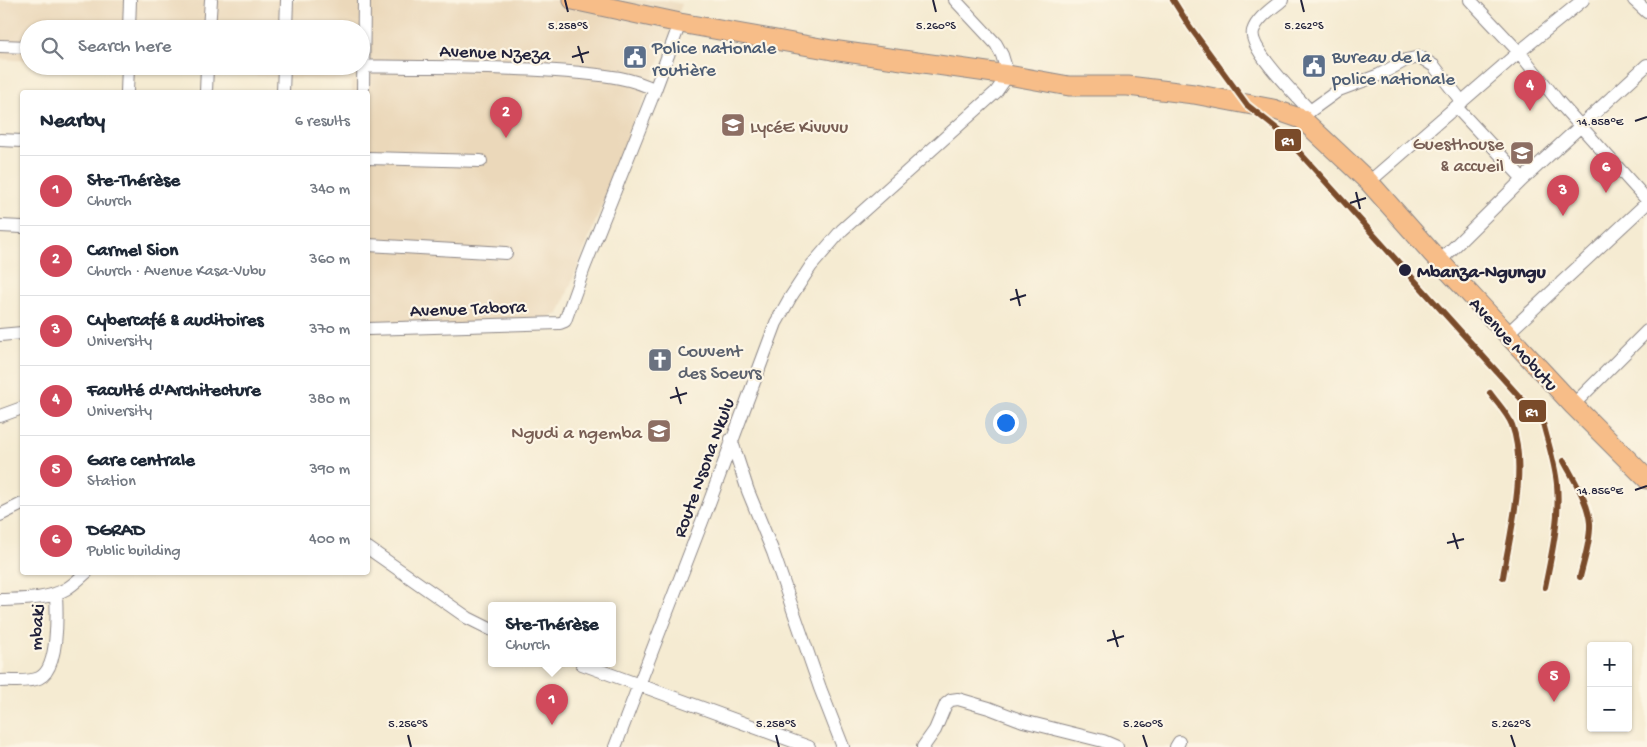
<!DOCTYPE html>
<html lang="en">
<head>
<meta charset="utf-8">
<style>
  body { margin:0; font-family:"Gochi Hand",sans-serif; background:#f2f2f3; color:#1f2937 }
  .controls { position:absolute; right:15px; bottom:15px; display:grid; overflow:hidden; border-radius:5px; box-shadow:0 1px 4px #0004 }
  .controls button { width:45px; height:45px; display:grid; place-items:center; padding:0; border:0; border-bottom:1px solid #e0e1e3; background:#fff; color:#1f2937; font:25px sans-serif }
  .you { position:absolute; left:1005px; top:422px; width:18px; height:18px; margin:-12px; border:4px solid #fff; border-radius:50%; background:#1a73e8; box-shadow:0 0 0 8px #1a73e833 }
  .badge { display:grid; place-items:center; width:32px; height:32px; border-radius:50%; background:#d1495b; color:#fff; font-size:16px; font-weight:700 }
  .pin { position:absolute; translate:-50% -41px; filter:drop-shadow(0 1px 2px #0008) }
  .pin::after { content:''; position:absolute; top:26px; width:18px; height:15px; background:inherit; clip-path:polygon(0 0,100% 0,50% 100%) }
  .popup { position:absolute; left:488px; top:602px; width:128px; height:65px; box-sizing:border-box; display:grid; place-content:center; border-radius:5px; background:#fff; filter:drop-shadow(0 1px 4px #0005); font-size:16px; white-space:nowrap; color:#747a83 }
  .popup b { font-size:19px; color:#1f2937 }
  .popup::after { content:''; position:absolute; left:50%; top:100%; margin-left:-10px; border:10px solid transparent; border-top-color:#fff }
  .list { margin:0; padding:0; list-style:none }
  h2 { display:flex; justify-content:space-between; align-items:center; height:65px; margin:0; padding:0 20px; font-size:21px }
  h2 small { font-size:16px; font-weight:400; color:#747a83 }
  .list li { display:grid; grid-template-columns:32px 1fr auto; gap:15px; align-items:center; box-sizing:border-box; height:70px; padding:0 20px; border-top:1px solid #e0e1e3 }
  .list b { display:block; font-size:19px; white-space:nowrap }
  .list p { margin:0; font-size:16px; white-space:nowrap; color:#747a83 }
  .list em { font-size:16px; font-style:normal; color:#747a83 }
  .icon { flex:none; width:28px; height:28px; fill:none; stroke:currentColor; stroke-width:2; stroke-linecap:round; stroke-linejoin:round }
  .map { position:relative; flex:none; width:1647px; height:747px; overflow:hidden }
  .search { position:absolute; background:#fff; box-shadow:0 1px 4px #0004; left:20px; top:20px; width:350px; height:55px; display:flex; align-items:center; gap:12px; box-sizing:border-box; padding:0 18px; border-radius:28px; color:#747a83; font-size:19px }
  .panel { position:absolute; background:#fff; box-shadow:0 1px 4px #0004; left:20px; top:90px; width:350px; height:485px; border-radius:5px }
  .map>svg:first-child { display:block }
</style>
</head>
<body>
<div class="map">
<svg width="1647" height="747" viewBox="0 0 1647 747">
  <rect width="100%" height="100%" fill="#fcf5e5"/>
  <filter id="ink" filterUnits="userSpaceOnUse"><feTurbulence type="fractalNoise" baseFrequency=".02" numOctaves="2"/><feDisplacementMap in="SourceGraphic" scale="10" xChannelSelector="R" yChannelSelector="G"/><feConvolveMatrix kernelMatrix="1 2 1 2 8 2 1 2 1" color-interpolation-filters="sRGB"/></filter>
  <filter id="wash" filterUnits="userSpaceOnUse"><feTurbulence type="fractalNoise" baseFrequency=".0096" numOctaves="4" result="noise"/><feDisplacementMap in="SourceGraphic" scale="20" xChannelSelector="R" yChannelSelector="G"/><feGaussianBlur stdDeviation="1.12" result="paint"/><feColorMatrix in="noise" values="0 0 0 0 0 0 0 0 0 0 0 0 0 0 0 0 0 1.4 0 .05"/><feComposite in="paint" operator="in"/></filter>
  <g filter="url(#wash)">
    <rect width="100%" height="100%" fill="#f5ebd2"/>
    <path fill="#ebd8ba" d="M 0,0 L 664,0 L 682,4 L 559,314 L 507,329 L 368,332 L 368,92 L 352,92 L 351,82 L 109,66 L 361,66 L 361,29 L 29,29 L 29,61 L 0,59 Z"/>
  </g>
  <g filter="url(#ink)">
    <g fill="none" stroke-linecap="round" stroke-linejoin="round">
      <defs>
        <path id="minor" d="M 1282,0 C 1273,8 1257,18 1253,31 C 1248,49 1297,96 1310,111 L 1305,116
          M 1470,0 L 1519,52 L 1557,100 L 1647,200
          M 1634,0 L 1647,12
          M 129,29 L 130,0
          M 209,29 L 211,0
          M 286,29 L 287,0
          M 0,46 L 29,47
          M 361,66 C 431,68 501,66 570,72 C 599,75 629,76 655,90
          M 127,92 L 128,66
          M 206,92 L 207,66
          M 283,92 L 284,66
          M 363,92 L 364,0
          M 1456,107 L 1523,179
          M 1310,111 L 1339,90 L 1379,75 L 1406,60 L 1420,57 L 1434,66 L 1462,102
          M 0,140 L 22,141
          M 368,158 L 481,161
          M 1369,182 L 1519,52 L 1583,0
          M 0,226 L 22,227
          M 368,245 L 506,253
          M 1439,262 L 1523,179 L 1647,65
          M 1561,283 L 1647,203
          M 368,329 L 560,323 L 565,321 L 584,268 L 655,90 L 680,23
          M 1507,334 L 1558,286
          M 0,335 L 22,333
          M 1573,405 L 1647,331
          M 0,416 L 22,408
          M 731,439 L 748,491 L 773,552 L 820,688 L 843,747
          M 0,515 L 22,504
          M 368,548 L 468,618 L 492,630
          M 0,600 C 21,599 47,600 66,589 C 73,585 80,578 87,572
          M 582,664 L 809,747
          M 0,681 C 12,680 28,683 39,678 C 59,669 57,613 56,594
          M 615,747 L 708,506 L 757,374 L 776,323 L 790,298 L 811,266 L 842,230 L 996,92 L 1008,75 L 1002,55 L 996,44 L 955,0
          M 923,747 L 935,730 L 946,704 L 951,700 L 958,699 L 989,708 L 1023,721 L 1103,741 L 1117,747
          M 1176,747 L 1179,742"/>
        <path id="highway" d="M 573,0 L 680,23 L 832,50 L 1008,75 L 1069,86 L 1128,86 L 1194,94 L 1273,109 L 1302,119 L 1369,182 L 1431,252 L 1573,405 L 1647,479"/>
      </defs>
      <use href="#minor" stroke="#8c8686" stroke-width="14"/>
      <use href="#highway" stroke="#8c8686" stroke-width="21"/>
      <use href="#minor" stroke="#fff" stroke-width="12"/>
      <use href="#highway" stroke="#f7bd88" stroke-width="19"/>
      <defs>
        <path id="rail-1" d="M 1173,0 L 1190,27 L 1247,105 L 1281,132 L 1543,423 C 1548,443 1555,463 1557,484 C 1560,518 1552,553 1545,587
          M 1490,393 C 1497,403 1508,414 1512,425 C 1528,468 1510,533 1503,577
          M 1564,461 C 1574,480 1588,501 1590,523 C 1591,540 1584,560 1580,577"/>
      </defs>
      <use href="#rail-1" stroke="#fcf5e5" stroke-width="10"/>
      <use href="#rail-1" stroke="#7a4b2a" stroke-width="6"/>
    </g>
  </g>
  <path fill="none" stroke="#22223b" stroke-width="2" d="M 565,0 L 568,12M 933,0 L 936,12M 1301,0 L 1304,12M 578,46 L 583,63M 572,57 L 589,52M 1635,121 L 1647,117M 1356,192 L 1360,209M 1350,203 L 1366,198M 1016,289 L 1020,306M 1010,300 L 1026,295M 676,387 L 681,404M 670,398 L 687,393M 1635,490 L 1647,486M 1453,533 L 1458,549M 1447,543 L 1464,539M 1113,630 L 1118,647M 1107,641 L 1124,636M 408,735 L 411,747M 776,735 L 779,747M 1143,735 L 1147,747M 1511,735 L 1515,747"/>
  <defs>
    <symbol id="civic-square" viewBox="-11 -11 22 22"><rect x="-9" y="-9" width="18" height="18" rx="4" fill="#5c6f8a" stroke="#fcf5e5"/><path d="M-.6-6.5H3V-4.5H.6V-3L4-1V1h2V6H-6V1h2V-1L-.6-3ZM-1.2 2.5V6h2.4V2.5Z" fill="#fff"/></symbol>
    <symbol id="school-square" viewBox="-11 -11 22 22"><rect x="-9" y="-9" width="18" height="18" rx="4" fill="#8d6e63" stroke="#fcf5e5"/><path d="M0-5L7-2L0 1L-7-2ZM-4 1L0 2.5L4 1V4Q0 6-4 4Z" fill="#fff"/></symbol>
    <symbol id="university-square" viewBox="-11 -11 22 22"><rect x="-9" y="-9" width="18" height="18" rx="4" fill="#8d6e63" stroke="#fcf5e5"/><path d="M0-5L7-2L0 1L-7-2ZM-4 1L0 2.5L4 1V4Q0 6-4 4Z" fill="#fff"/></symbol>
    <symbol id="church-square" viewBox="-11 -11 22 22"><rect x="-9" y="-9" width="18" height="18" rx="4" fill="#6b7280" stroke="#fcf5e5"/><path d="M-1.2-6h2.4v3.5h3.3v2.4h-3.3V6h-2.4V-.1h-3.3v-2.4h3.3Z" fill="#fff"/></symbol>
  </defs>
  <g fill-rule="evenodd">
    <use href="#civic-square" x="621" y="43" width="28" height="28"/>
    <use href="#civic-square" x="1300" y="52" width="28" height="28"/>
    <use href="#school-square" x="719" y="111" width="28" height="28"/>
    <use href="#university-square" x="1508" y="139" width="28" height="28"/>
    <use href="#church-square" x="646" y="346" width="28" height="28"/>
    <use href="#school-square" x="645" y="417" width="28" height="28"/>
  </g>
  <circle fill="#22223b" stroke="#fcf5e5" stroke-width="2" cx="1405" cy="270" r="7"/>
  <g text-anchor="middle" stroke-width="4.5" stroke-linejoin="round" paint-order="stroke">
    <g font-size="19" fill="#4e5e75" stroke="#fcf5e5" text-anchor="start">
      <text x="652" y="53">Police nationale<tspan x="652" dy="22">routière</tspan></text>
      <text x="1332" y="62">Bureau de la<tspan x="1332" dy="22">police nationale</tspan></text>
    </g>
    <g font-size="19" fill="#22223b" stroke="#fcf5e5">
      <text transform="translate(495 51) rotate(2)" y="7">Avenue Nzeza</text>
      <text transform="translate(468 307) rotate(-2)" y="7">Avenue Tabora</text>
      <text transform="translate(1515 343) rotate(47)" y="7">Avenue Mobutu</text>
      <text transform="translate(702 467) rotate(-70)" y="7">Route Nsona Nkulu</text>
      <text transform="translate(35 627) rotate(-87)" y="7">mbaki</text>
    </g>
    <g font-size="19" fill="#785e54" stroke="#fcf5e5" text-anchor="end">
      <text x="750" y="132" text-anchor="start">LycéE Kivuvu</text>
      <text x="1504" y="149">Guesthouse<tspan x="1504" dy="22">&amp; accueil</tspan></text>
      <text x="642" y="438">Ngudi a ngemba</text>
    </g>
    <g font-size="19" font-weight="bold" fill="#22223b" stroke="#fcf5e5" text-anchor="start">
      <text x="1417" y="277">Mbanza-Ngungu</text>
    </g>
    <g font-size="19" fill="#5b616d" stroke="#fcf5e5" text-anchor="start">
      <text x="678" y="356">Couvent<tspan x="678" dy="22">des Soeurs</tspan></text>
    </g>
  </g>
  <g font-size="12" text-anchor="middle" fill="#22223b" stroke="#fcf5e5" stroke-width="4.5" stroke-linejoin="round" paint-order="stroke">
    <text x="568" y="29">5.258°S</text>
    <text x="936" y="29">5.260°S</text>
    <text x="1304" y="29">5.262°S</text>
    <text x="1600" y="125">14.858°E</text>
    <text x="1600" y="494">14.856°E</text>
    <text x="408" y="727">5.256°S</text>
    <text x="776" y="727">5.258°S</text>
    <text x="1143" y="727">5.260°S</text>
    <text x="1511" y="727">5.262°S</text>
  </g>
  <g stroke="#fcf5e5" stroke-width="2">
    <rect x="1274" y="128" width="28" height="24" rx="5" fill="#7a4b2a"/>
    <rect x="1518" y="399" width="29" height="24" rx="5" fill="#7a4b2a"/>
  </g>
  <g font-size="14" text-anchor="middle" font-weight="bold" fill="#fff">
    <text x="1288" y="145">R1</text>
    <text x="1532" y="416">R1</text>
  </g>
</svg>
<div class="controls">
<button>+</button>
<button>−</button>
</div>
<div class="you"></div>
<div class="pin badge" style="left:552px;top:725px">1</div>
<div class="popup"><b>Ste-Thérèse</b>Church</div>
<div class="pin badge" style="left:506px;top:138px">2</div>
<div class="pin badge" style="left:1563px;top:216px">3</div>
<div class="pin badge" style="left:1530px;top:111px">4</div>
<div class="pin badge" style="left:1554px;top:702px">5</div>
<div class="pin badge" style="left:1606px;top:193px">6</div>
<div class="search"><svg class="icon" aria-label="search" viewBox="0 0 24 24"><circle cx="10" cy="10" r="6"/><path d="M15 15l6 6"/></svg>Search here</div>
<section class="panel">
<h2>Nearby<small>6 results</small></h2>
<ul class="list">
<li><span class="badge">1</span><div><b>Ste-Thérèse</b><p>Church</p></div><em>340 m</em></li>
<li><span class="badge">2</span><div><b>Carmel Sion</b><p>Church · Avenue Kasa-Vubu</p></div><em>360 m</em></li>
<li><span class="badge">3</span><div><b>Cybercafé &amp; auditoires</b><p>University</p></div><em>370 m</em></li>
<li><span class="badge">4</span><div><b>Faculté d'Architecture</b><p>University</p></div><em>380 m</em></li>
<li><span class="badge">5</span><div><b>Gare centrale</b><p>Station</p></div><em>390 m</em></li>
<li><span class="badge">6</span><div><b>DGRAD</b><p>Public building</p></div><em>400 m</em></li>
</ul>
</section>
</div>
</body>
</html>
